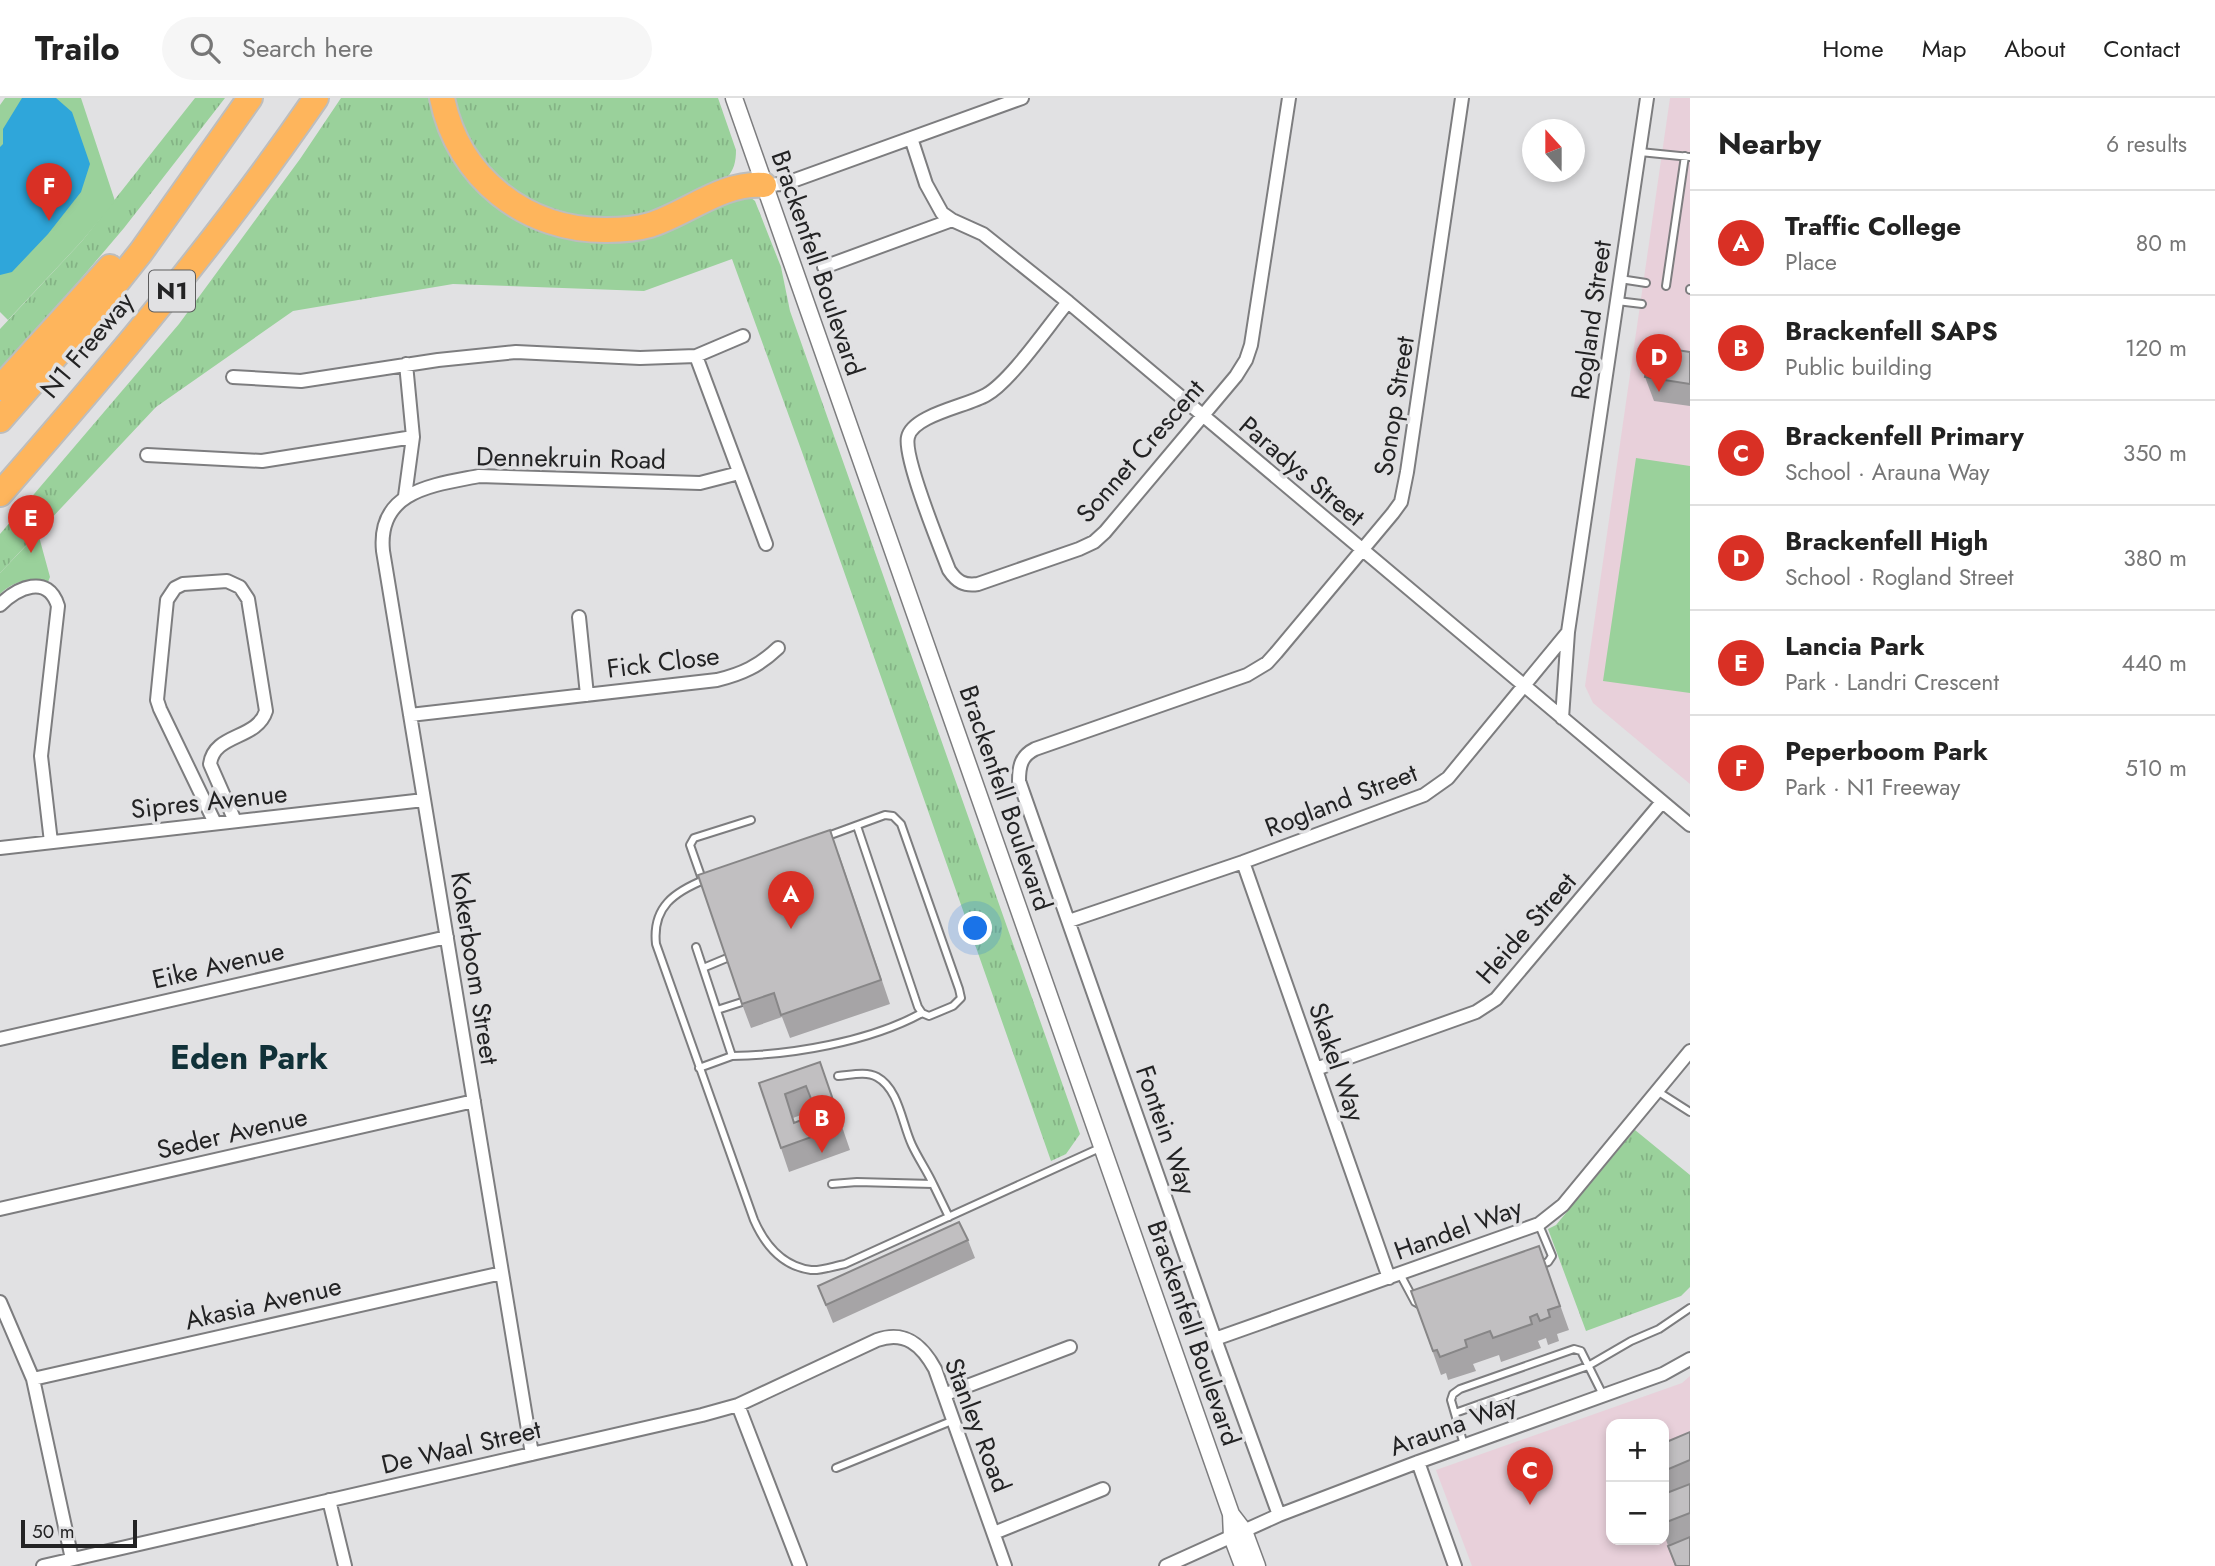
<!DOCTYPE html>
<html lang="en">
<head>
<meta charset="utf-8">
<style>
  body { margin:0; font-family:Jost,sans-serif; background:#f6f6f6; color:#222 }
  .controls { position:absolute; right:21px; bottom:21px; display:grid; overflow:hidden; border-radius:14px; box-shadow:0 4px 10px #0003 }
  .controls button { width:63px; height:63px; display:grid; place-items:center; padding:0; border:0; border-bottom:2px solid #e0e0e0; background:#fff; color:#222; font:35px sans-serif }
  .compass { position:absolute; left:1522px; top:21px; width:63px; height:63px; border-radius:50%; background:#fff; box-shadow:0 4px 10px #0003; rotate:339deg }
  .scale { position:absolute; left:21px; bottom:18px; width:116px; box-sizing:border-box; padding-left:7px; border:4px solid #232324; border-top:0; font-size:19px; line-height:24px; white-space:nowrap; color:#232324; -webkit-text-stroke:5px #e1e1e3; paint-order:stroke }
  .you { position:absolute; left:976px; top:831px; width:24px; height:24px; margin:-18px; border:5px solid #fff; border-radius:50%; background:#1a73e8; box-shadow:0 0 0 10px #1a73e833 }
  .badge { display:grid; place-items:center; width:46px; height:46px; border-radius:50%; background:#d93025; color:#fff; font-size:23px; font-weight:700 }
  .pin { position:absolute; translate:-50% -58px; filter:drop-shadow(0 2px 4px #0008) }
  .pin::after { content:''; position:absolute; top:37px; width:24px; height:21px; background:inherit; clip-path:polygon(0 0,100% 0,50% 100%) }
  .list { margin:0; padding:0; list-style:none }
  h2 { display:flex; justify-content:space-between; align-items:center; height:91px; margin:0; padding:0 28px; font-size:30px }
  h2 small { font-size:23px; font-weight:400; color:#767676 }
  .list li { display:grid; grid-template-columns:46px 1fr auto; gap:21px; align-items:center; box-sizing:border-box; height:105px; padding:0 28px; border-top:2px solid #e0e0e0 }
  .list b { display:block; font-size:26px; white-space:nowrap }
  .list p { margin:0; font-size:23px; white-space:nowrap; color:#767676 }
  .list em { font-size:23px; font-style:normal; color:#767676 }
  .icon { flex:none; width:38px; height:38px; fill:none; stroke:currentColor; stroke-width:2; stroke-linecap:round; stroke-linejoin:round }
  .map { position:relative; flex:none; width:1690px; height:1468px; overflow:hidden }
  header { display:flex; align-items:center; gap:42px; box-sizing:border-box; height:98px; padding:0 35px; background:#fff; border-bottom:2px solid #e0e0e0 }
  header strong { font-size:33px }
  nav { display:flex; gap:38px; margin-inline-start:auto; font-size:24px }
  .search { width:490px; height:63px; background:#f6f6f6; display:flex; align-items:center; gap:18px; box-sizing:border-box; padding:0 24px; border-radius:38px; color:#767676; font-size:26px }
  main { display:flex }
  aside { flex:1; background:#fff }
  .map>svg:first-child { display:block }
</style>
</head>
<body>
<header>
<strong>Trailo</strong>
<div class="search"><svg class="icon" aria-label="search" viewBox="0 0 24 24"><circle cx="10" cy="10" r="6"/><path d="M15 15l6 6"/></svg>Search here</div>
<nav><a>Home</a><a>Map</a><a>About</a><a>Contact</a></nav>
</header>
<main>
<div class="map">
<svg width="1690" height="1468" viewBox="0 0 1690 1468">
  <defs>
    <pattern id="grass-tufts" width="24" height="20" patternUnits="userSpaceOnUse" patternTransform="scale(1.75)"><rect width="24" height="20" fill="#9ad19b"/><path d="M3 7l-1-3M5 7V3M7 7l1-3M15 17l-1-3M17 17v-4M19 17l1-3" fill="none" stroke="#84b385"/></pattern>
  </defs>
  <rect width="100%" height="100%" fill="#e1e1e3"/>
  <path fill="#e8d0da" fill-rule="evenodd" d="M 1670,0 L 1690,0 L 1690,686 L 1593,605 L 1585,588 Z
    M 1690,1278 L 1690,1468 L 1472,1468 L 1436,1372 L 1682,1285 ZM 1611,1326 L 1664,1326 L 1664,1442 L 1611,1442 Z"/>
  <path fill="url(#grass-tufts)" d="M 195,0 L 225,0 L 124,130 L 0,276 L 0,231 L 82,143 Z
    M 341,0 L 436,0 L 447,38 L 560,134 L 722,100 L 750,99 L 755,103 L 781,169 L 790,213 L 1080,1036 L 1066,1056 L 1051,1063 L 802,354 L 732,161 L 644,193 L 453,186 L 293,213 L 156,309 L 0,475 L 0,436 L 179,226 L 300,61 Z
    M 447,0 L 718,0 L 736,52 C 736,64 734,72 726,81 L 675,110 L 620,123 L 545,113 L 485,74 Z
    M 1635,1032 L 1690,1077 L 1690,1189 L 1681,1198 L 1586,1233 L 1548,1131 L 1556,1127 Z"/>
  <path fill="#9ad19b" d="M 5,0 L 81,0 L 115,103 L 82,143 L 8,222 L 0,214 L 0,7 Z
    M 1636,360 L 1690,368 L 1690,595 L 1603,583 Z
    M 38,435 L 50,479 L 48,484 C 30,479 13,483 0,496 L 0,475 Z"/>
  <path fill="#2fa6da" d="M 22,0 L 56,0 L 72,14 L 90,66 L 81,94 L 48,136 L 12,174 L 0,177 L 0,49 L 3,46 L 3,31 Z"/>
  <g fill="none" stroke-linecap="round" stroke-linejoin="round">
    <defs>
      <path id="service" d="M 1640,54 L 1690,59
        M 1620,181 L 1646,185
        M 1666,188 L 1685,58
        M 1690,192 L 1690,191
        M 1617,203 L 1642,206
        M 825,739 L 885,717 L 893,718 L 901,726 L 959,891 L 961,900 L 953,908 L 929,918 L 922,915 L 918,909 L 857,728
        M 702,781 L 690,747 L 694,740 L 751,722
        M 706,781 C 674,794 652,809 656,846 L 754,1122 C 765,1147 782,1168 811,1172 C 821,1173 834,1168 845,1166 L 1102,1049
        M 696,849 L 732,958 L 699,970
        M 703,870 L 727,860
        M 717,912 L 742,904
        M 732,958 C 791,957 869,944 922,915
        M 838,978 C 851,977 866,973 877,979 C 899,991 902,1026 912,1047 C 918,1060 927,1073 933,1086
        M 1657,993 L 1690,1014
        M 832,1086 L 857,1084 L 933,1086 L 949,1119
        M 1538,1168 L 1548,1164 L 1552,1158 L 1539,1127
        M 1400,1176 L 1415,1204 L 1422,1208
        M 1455,1315 L 1588,1268 L 1631,1243 L 1659,1231 L 1690,1210
        M 1464,1347 L 1451,1302 L 1453,1296 L 1460,1291 L 1574,1251 L 1581,1253 L 1603,1297
        M 836,1370 L 954,1322"/>
      <path id="minor" d="M 911,40 L 926,86 L 942,115 L 952,122 L 983,136 L 1068,204 L 1690,727
        M 764,87 L 784,86 L 1022,0
        M 824,169 L 952,122
        M 1068,204 C 1048,228 1011,283 986,297 C 967,308 913,317 908,339 C 903,358 940,449 949,472 C 957,484 964,488 978,486 L 1079,451 L 1094,444 L 1105,434 L 1236,278 L 1246,262 L 1251,247 L 1289,0
        M 696,258 L 766,446
        M 233,279 L 301,283 L 438,262 L 516,254 L 640,260 L 696,258 L 743,238
        M 147,357 L 262,363 L 413,339
        M 405,398 L 413,339 L 406,266
        M 0,507 C 17,490 48,475 58,508 L 41,658 L 51,744
        M 579,519 L 587,597
        M 410,617 L 717,582 C 742,576 759,568 778,550
        M 1562,620 L 1568,534 L 1647,0
        M 215,725 L 160,611 L 157,602 L 167,502 L 175,490 L 183,486 L 227,483 L 240,489 L 248,501 L 266,613 C 257,642 214,635 210,666 L 235,723
        M 0,750 L 424,702
        M 1243,764 L 1389,1180
        M 1069,823 L 1243,764 L 1424,697 L 1448,680 L 1568,534
        M 0,941 L 447,839
        M 1316,971 L 1476,914 L 1496,901 L 1662,704
        M 0,1111 L 474,1003
        M 0,1204 L 33,1281 L 72,1461
        M 1215,1241 L 1539,1126 L 1563,1107 L 1690,953
        M 33,1281 L 502,1175
        M 946,1296 L 1070,1249
        M 738,1307 L 800,1468
        M 532,1356 L 383,453 C 377,392 434,387 479,378 L 700,385 L 739,375
        M 1418,1364 L 1455,1468
        M 329,1402 L 345,1468
        M 1279,1417 L 1215,1241 L 1019,683 C 1019,668 1021,658 1035,651 L 1247,577 L 1267,565 L 1276,555 L 1393,415 L 1401,404 L 1407,374 L 1462,0
        M 994,1435 L 1103,1391
        M 43,1468 L 702,1317 L 738,1307 L 877,1242 C 905,1232 922,1247 935,1271 L 1005,1468
        M 1166,1468 L 1279,1417 L 1418,1364 L 1663,1276 L 1690,1261"/>
      <path id="tertiary" d="M 734,0 L 1231,1416 L 1232,1439 L 1243,1468
        M 1231,1416 L 1244,1433 L 1257,1468"/>
      <path id="motorway" d="M 442,0 C 458,80 526,133 607,132 C 621,132 636,131 650,127 C 688,115 722,84 764,87
        M 0,290 L 110,169
        M 0,322 L 82,228 L 141,154 L 250,0
        M 0,396 C 111,269 221,139 316,0"/>
    </defs>
    <use href="#service" stroke="#7d7d7f" stroke-width="10"/>
    <use href="#minor" stroke="#7d7d7f" stroke-width="16"/>
    <use href="#tertiary" stroke="#7d7d7f" stroke-width="19"/>
    <use href="#motorway" stroke="#bdbdbd" stroke-width="28"/>
    <use href="#service" stroke="#fff" stroke-width="6"/>
    <use href="#minor" stroke="#fff" stroke-width="12"/>
    <use href="#tertiary" stroke="#fff" stroke-width="16"/>
    <use href="#motorway" stroke="#feb55c" stroke-width="24"/>
  </g>
  <path fill="#a6a4a6" fill-rule="evenodd" d="M 1690,254 L 1690,308 L 1654,303 L 1645,279 Z
    M 839,756 L 890,906 L 790,940 L 782,919 L 751,930 L 742,906 Z
    M 820,964 L 850,1052 L 789,1074 L 759,985 ZM 814,1012 L 816,1016 L 795,1025 L 793,1020 Z
    M 968,1142 L 975,1160 L 833,1225 L 818,1188 Z
    M 1539,1148 L 1569,1232 L 1557,1236 L 1559,1243 L 1548,1247 L 1546,1240 L 1538,1243 L 1541,1250 L 1501,1264 L 1499,1257 L 1473,1266 L 1476,1273 L 1448,1282 L 1446,1275 L 1441,1277 L 1411,1193 Z
    M 1690,1334 L 1690,1468 L 1675,1468 L 1664,1436 L 1664,1345 Z"/>
  <path fill="#c1bfc1" stroke="#878687" stroke-width="2" fill-rule="evenodd" d="M 1650,248 L 1690,254 L 1690,286 L 1645,279 Z
    M 830,732 L 881,882 L 781,917 L 774,895 L 742,906 L 698,777 Z
    M 820,964 L 842,1028 L 781,1050 L 759,985 ZM 806,988 L 817,1016 L 794,1025 L 785,996 Z
    M 959,1124 L 968,1142 L 826,1207 L 818,1188 Z
    M 1539,1148 L 1560,1208 L 1548,1212 L 1550,1219 L 1540,1223 L 1537,1216 L 1530,1219 L 1532,1226 L 1493,1240 L 1490,1233 L 1465,1242 L 1467,1249 L 1440,1259 L 1437,1252 L 1433,1253 L 1411,1193 Z
    M 1690,1334 L 1690,1362 L 1664,1373 L 1664,1345 Z
    M 1690,1386 L 1690,1415 L 1664,1425 L 1664,1396 Z
    M 1690,1439 L 1690,1468 L 1676,1468 L 1668,1448 Z"/>
  <g text-anchor="middle" stroke-width="7" stroke-linejoin="round" paint-order="stroke">
    <rect fill="#e1e1e3" stroke="#5c5c5d" stroke-width="2" x="149" y="172.5" width="46" height="41" rx="5"/>
    <g font-size="24" font-weight="bold" fill="#232324">
      <text x="172" y="201">N1</text>
    </g>
    <g font-size="26" fill="#232324" stroke="#e1e1e3">
      <text transform="translate(818 165) rotate(71)" y="9">Brackenfell Boulevard</text>
      <text transform="translate(1591 222) rotate(-82)" y="9">Rogland Street</text>
      <text transform="translate(87 247) rotate(-50)" y="9">N1 Freeway</text>
      <text transform="translate(1394 308) rotate(-81)" y="9">Sonop Street</text>
      <text transform="translate(1140 353) rotate(-49)" y="9">Sonnet Crescent</text>
      <text transform="translate(571 360) rotate(1)" y="9">Dennekruin Road</text>
      <text transform="translate(1302 373) rotate(40)" y="9">Paradys Street</text>
      <text transform="translate(663 564) rotate(-7)" y="9">Fick Close</text>
      <text transform="translate(1006 700) rotate(71)" y="9">Brackenfell Boulevard</text>
      <text transform="translate(1341 702) rotate(-21)" y="9">Rogland Street</text>
      <text transform="translate(209 703) rotate(-6)" y="9">Sipres Avenue</text>
      <text transform="translate(1526 830) rotate(-49)" y="9">Heide Street</text>
      <text transform="translate(218 867) rotate(-13)" y="9">Eike Avenue</text>
      <text transform="translate(475 870) rotate(81)" y="9">Kokerboom Street</text>
      <text transform="translate(1337 964) rotate(71)" y="9">Skakel Way</text>
      <text transform="translate(1166 1032) rotate(71)" y="9">Fontein Way</text>
      <text transform="translate(232 1035) rotate(-13)" y="9">Seder Avenue</text>
      <text transform="translate(1458 1131) rotate(-20)" y="9">Handel Way</text>
      <text transform="translate(263 1205) rotate(-13)" y="9">Akasia Avenue</text>
      <text transform="translate(1194 1235) rotate(71)" y="9">Brackenfell Boulevard</text>
      <text transform="translate(978 1327) rotate(69)" y="9">Stanley Road</text>
      <text transform="translate(1453 1327) rotate(-20)" y="9">Arauna Way</text>
      <text transform="translate(461 1349) rotate(-13)" y="9">De Waal Street</text>
    </g>
    <g font-size="33" font-weight="bold" fill="#103138" stroke="#e1e1e3">
      <text x="249" y="971">Eden Park</text>
    </g>
  </g>
</svg>
<div class="controls">
<button>+</button>
<button>−</button>
</div>
<svg class="compass" viewBox="-18 -18 36 36"><path d="M0-13l5 13h-10z" fill="#e53935"/><path d="M0 13l5-13h-10z" fill="#767676"/></svg>
<div class="scale">50 m</div>
<div class="you"></div>
<div class="pin badge" style="left:791px;top:831px">A</div>
<div class="pin badge" style="left:822px;top:1055px">B</div>
<div class="pin badge" style="left:1530px;top:1407px">C</div>
<div class="pin badge" style="left:1659px;top:294px">D</div>
<div class="pin badge" style="left:31px;top:455px">E</div>
<div class="pin badge" style="left:49px;top:123px">F</div>
</div>
<aside>
<h2>Nearby<small>6 results</small></h2>
<ul class="list">
<li><span class="badge">A</span><div><b>Traffic College</b><p>Place</p></div><em>80 m</em></li>
<li><span class="badge">B</span><div><b>Brackenfell SAPS</b><p>Public building</p></div><em>120 m</em></li>
<li><span class="badge">C</span><div><b>Brackenfell Primary</b><p>School · Arauna Way</p></div><em>350 m</em></li>
<li><span class="badge">D</span><div><b>Brackenfell High</b><p>School · Rogland Street</p></div><em>380 m</em></li>
<li><span class="badge">E</span><div><b>Lancia Park</b><p>Park · Landri Crescent</p></div><em>440 m</em></li>
<li><span class="badge">F</span><div><b>Peperboom Park</b><p>Park · N1 Freeway</p></div><em>510 m</em></li>
</ul>
</aside>
</main>
</body>
</html>
